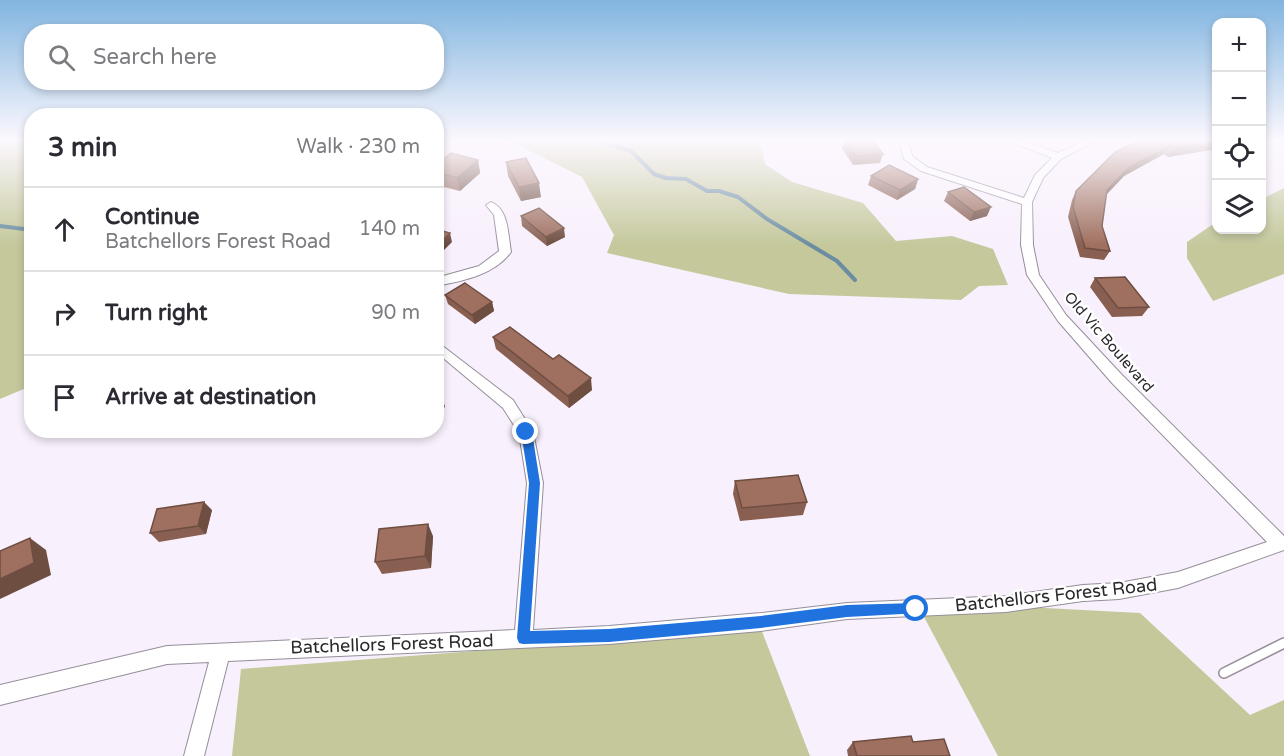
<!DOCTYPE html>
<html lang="en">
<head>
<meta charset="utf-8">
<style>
  body { margin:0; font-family:"Varela Round",sans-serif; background:#f2f2f3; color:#2b2b33 }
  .controls { position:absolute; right:18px; top:18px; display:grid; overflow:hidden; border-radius:12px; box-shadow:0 3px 9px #0003 }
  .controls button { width:54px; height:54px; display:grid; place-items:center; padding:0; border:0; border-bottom:2px solid #e1e1e2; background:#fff; color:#2b2b33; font:30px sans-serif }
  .stop { position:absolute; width:18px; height:18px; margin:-14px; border:4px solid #2073de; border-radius:50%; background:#fff }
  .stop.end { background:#2073de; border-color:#fff; box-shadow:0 2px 6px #0008 }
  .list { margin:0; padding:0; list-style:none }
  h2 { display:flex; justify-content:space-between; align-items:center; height:78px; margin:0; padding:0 24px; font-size:26px }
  h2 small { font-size:20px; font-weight:400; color:#7c7c81 }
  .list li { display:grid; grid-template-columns:39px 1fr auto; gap:18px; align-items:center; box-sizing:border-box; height:84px; padding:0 24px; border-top:2px solid #e1e1e2 }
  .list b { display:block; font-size:22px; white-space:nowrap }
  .list p { margin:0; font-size:20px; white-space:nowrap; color:#7c7c81 }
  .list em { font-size:20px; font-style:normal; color:#7c7c81 }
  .icon { flex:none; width:33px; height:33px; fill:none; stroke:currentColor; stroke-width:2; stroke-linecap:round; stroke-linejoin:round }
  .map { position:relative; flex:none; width:1284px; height:756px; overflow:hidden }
  .search { position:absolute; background:#fff; box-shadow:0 3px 9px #0003; left:24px; top:24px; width:420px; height:66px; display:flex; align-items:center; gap:15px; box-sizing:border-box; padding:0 21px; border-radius:24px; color:#7c7c81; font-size:22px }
  .panel { position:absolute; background:#fff; box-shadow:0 3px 9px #0003; left:24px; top:108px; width:420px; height:330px; border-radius:24px }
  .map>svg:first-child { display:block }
</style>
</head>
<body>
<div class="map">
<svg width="1284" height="756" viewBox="0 0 1284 756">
  <rect width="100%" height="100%" fill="#f8f0fc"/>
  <path fill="#c4c89b" d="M 0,141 L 32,141 L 31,386 L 0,399 Z
    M 510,141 L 760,141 L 765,164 L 792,182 L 863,203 L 896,241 L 952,236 L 993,249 L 1008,285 L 979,286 L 961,300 L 789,294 L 607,253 L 614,235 L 582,177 Z
    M 1284,188 L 1284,274 L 1213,301 L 1187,258 L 1187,242 L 1216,222 L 1216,230 L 1262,230 L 1262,199 Z
    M 1008,606 L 1140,613 L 1250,715 L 1284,700 L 1284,756 L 998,756 L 923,615 Z
    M 761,629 L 810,756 L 232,756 L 241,669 Z"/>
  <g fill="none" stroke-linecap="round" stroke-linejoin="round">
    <path stroke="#6b8ca1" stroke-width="4" d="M 600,141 L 631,151 L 654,174 L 666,178 L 686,179 L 707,191 L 719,191 L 738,197 L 767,219 L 837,261 L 855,280
      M 0,226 L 32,230"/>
    <defs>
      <path id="service" d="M 1224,673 L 1284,643"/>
      <path id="minor" d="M 899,141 L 908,141 L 912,156 L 927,167 L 1024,198 L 1035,175 L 1052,158 L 1014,143 L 1013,141 L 1024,141 L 1058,153 L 1084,141 L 1095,141 L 1061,159 L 1043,178 L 1032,202 L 1033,245 L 1039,275 L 1066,315 L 1122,375 L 1284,536 L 1284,550 L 1178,588 L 1119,599 L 1083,601 L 1006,612 L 847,619 L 761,631 L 609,644 L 228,661 L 204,756 L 184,756 L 209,662 L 167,664 L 0,705 L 0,685 L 167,646 L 515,630 L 527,483 L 519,433 L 503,408 L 436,352 L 436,341 L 513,400 L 533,432 L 543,483 L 533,630 L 609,626 L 761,613 L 847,603 L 1006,596 L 1083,585 L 1119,583 L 1178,572 L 1267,542 L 1112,383 L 1058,321 L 1027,275 L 1021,245 L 1022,204 L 921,171 L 904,159 Z
        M 491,202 C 509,209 508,235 511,252 C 494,275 463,281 436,286 L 436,278 L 479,266 L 499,251 L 494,215 L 486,205 Z"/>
    </defs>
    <use href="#service" stroke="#958e99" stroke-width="12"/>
    <use href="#minor" stroke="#958e99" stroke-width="2"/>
    <use href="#service" stroke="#fff" stroke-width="9"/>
    <use href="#minor" fill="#fff" fill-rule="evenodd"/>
  </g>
  <path fill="#895f52" d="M 844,141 L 873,141 L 883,154 L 880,163 L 853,165 L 842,148 Z
    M 1216,141 L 1216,149 L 1168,157 L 1164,154 L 1124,176 L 1106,195 L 1102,226 L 1110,251 L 1104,260 L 1080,257 L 1068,217 L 1072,200 L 1076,191 L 1115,152 Z
    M 478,160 L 480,173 L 460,191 L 436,185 L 436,165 Z
    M 506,162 L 541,197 L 521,201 L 508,176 Z
    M 871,176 L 918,179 L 915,189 L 897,200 L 868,185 Z
    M 948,192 L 987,216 L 970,221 L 944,201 Z
    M 521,216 L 565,237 L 547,246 L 522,226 Z
    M 1095,278 L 1149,307 L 1142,316 L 1112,317 L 1090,287 Z
    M 445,295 L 492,302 L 494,311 L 475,324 L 448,304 Z
    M 493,337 L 592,390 L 569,408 L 496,349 Z
    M 195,430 L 230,430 L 229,435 L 200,438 Z
    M 735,481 L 807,502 L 803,515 L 740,521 L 733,494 Z
    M 212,510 L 206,534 L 159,542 L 150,533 Z
    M 433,536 L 431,568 L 382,574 L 375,562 Z
    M 853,742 L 913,742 L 950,756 L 848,756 L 847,750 Z"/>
  <path fill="#6f4e42" d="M 1216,141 L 1216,149 L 1168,157 L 1174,148 Z
    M 1170,146 L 1164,154 L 1124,176 L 1102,199 L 1107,190 L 1129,167 Z
    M 478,160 L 480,173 L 460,191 L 457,178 Z
    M 918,179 L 915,189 L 897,200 L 900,190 Z
    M 539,183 L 541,197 L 521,201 L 519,187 Z
    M 991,207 L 987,216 L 970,221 L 974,212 Z
    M 564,228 L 565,237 L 547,246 L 546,237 Z
    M 450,233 L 452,242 L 439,255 L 437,246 Z
    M 492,302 L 494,311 L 475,324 L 472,315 Z
    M 591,378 L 592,390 L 569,408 L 568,396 Z
    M 441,393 L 445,407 L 436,413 L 436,396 Z
    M 225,430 L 230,430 L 229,435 Z
    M 204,502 L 212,510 L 206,534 L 198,526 Z
    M 428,524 L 433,536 L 431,568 L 425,556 Z
    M 30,538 L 46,550 L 51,575 L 0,599 L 0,579 Z"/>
  <path fill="#9f6f5f" stroke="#6f4e42" stroke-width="1.5" d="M 846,141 L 873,141 L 883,154 L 855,156 Z
    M 1143,141 L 1216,141 L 1174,148 L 1170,146 L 1129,167 L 1107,190 L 1102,226 L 1110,251 L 1085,248 L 1073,207 L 1076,191 L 1115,152 L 1135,142 Z
    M 451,153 L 478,160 L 457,178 L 436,172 L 436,165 Z
    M 526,158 L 539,183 L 519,187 L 506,162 Z
    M 889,165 L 918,179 L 900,190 L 871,176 Z
    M 964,187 L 991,207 L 974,212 L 948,192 Z
    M 539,208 L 564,228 L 546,237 L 521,216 Z
    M 436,229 L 450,233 L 437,246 L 436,246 Z
    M 1125,277 L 1149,307 L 1118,308 L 1095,278 Z
    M 465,283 L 492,302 L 472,315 L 445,295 Z
    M 510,327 L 553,359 L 559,355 L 591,378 L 568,396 L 493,337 Z
    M 436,389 L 441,393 L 436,396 Z
    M 798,475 L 807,502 L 742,508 L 735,481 Z
    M 204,502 L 198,526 L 150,533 L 157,509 Z
    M 428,524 L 425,556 L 375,562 L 379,529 Z
    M 30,538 L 34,563 L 0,579 L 0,551 Z
    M 911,736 L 913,742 L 944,739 L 950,756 L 857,756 L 853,742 Z"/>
  <linearGradient id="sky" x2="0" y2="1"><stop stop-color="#81b5e0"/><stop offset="0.57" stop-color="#fcf8fe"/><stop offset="1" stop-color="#fcf8fe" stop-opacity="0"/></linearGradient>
  <rect width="1284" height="246" fill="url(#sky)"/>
  <path fill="#2073de" d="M 526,428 L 532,432 L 540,483 L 530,631 L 609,629 L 761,616 L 847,605 L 916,603 L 920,605 L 922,609 L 920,613 L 847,617 L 761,628 L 609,642 L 523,644 L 519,643 L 517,638 L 529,483 L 521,432 Z"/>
  <g text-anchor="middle" stroke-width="5" stroke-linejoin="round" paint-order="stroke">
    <g font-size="15" fill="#2b282c" stroke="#fff">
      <text transform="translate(1109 342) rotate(49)" y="5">Old Vic Boulevard</text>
    </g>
    <g font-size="18" fill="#2b282c" stroke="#fff">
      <text transform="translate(1056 595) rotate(-6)" y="6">Batchellors Forest Road</text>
      <text transform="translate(392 644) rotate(-2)" y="6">Batchellors Forest Road</text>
    </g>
  </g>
</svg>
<div class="controls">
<button>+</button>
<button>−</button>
<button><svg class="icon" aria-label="locate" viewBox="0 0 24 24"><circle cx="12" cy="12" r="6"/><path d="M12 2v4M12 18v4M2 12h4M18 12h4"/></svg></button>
<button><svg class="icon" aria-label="layers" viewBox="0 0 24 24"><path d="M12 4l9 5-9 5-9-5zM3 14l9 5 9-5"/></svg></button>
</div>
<div class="stop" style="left:916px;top:609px"></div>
<div class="stop end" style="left:526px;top:432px"></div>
<div class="search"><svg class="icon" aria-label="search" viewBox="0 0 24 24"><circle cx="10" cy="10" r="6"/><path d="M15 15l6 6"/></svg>Search here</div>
<section class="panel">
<h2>3 min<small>Walk · 230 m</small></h2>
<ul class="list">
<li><svg class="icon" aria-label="ahead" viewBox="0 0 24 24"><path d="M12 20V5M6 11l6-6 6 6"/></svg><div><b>Continue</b><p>Batchellors Forest Road</p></div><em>140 m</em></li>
<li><svg class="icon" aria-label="right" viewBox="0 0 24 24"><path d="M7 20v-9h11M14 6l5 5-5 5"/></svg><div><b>Turn right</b></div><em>90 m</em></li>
<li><svg class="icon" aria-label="arrive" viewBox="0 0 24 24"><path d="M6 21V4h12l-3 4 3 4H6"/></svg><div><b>Arrive at destination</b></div></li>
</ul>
</section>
</div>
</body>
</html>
